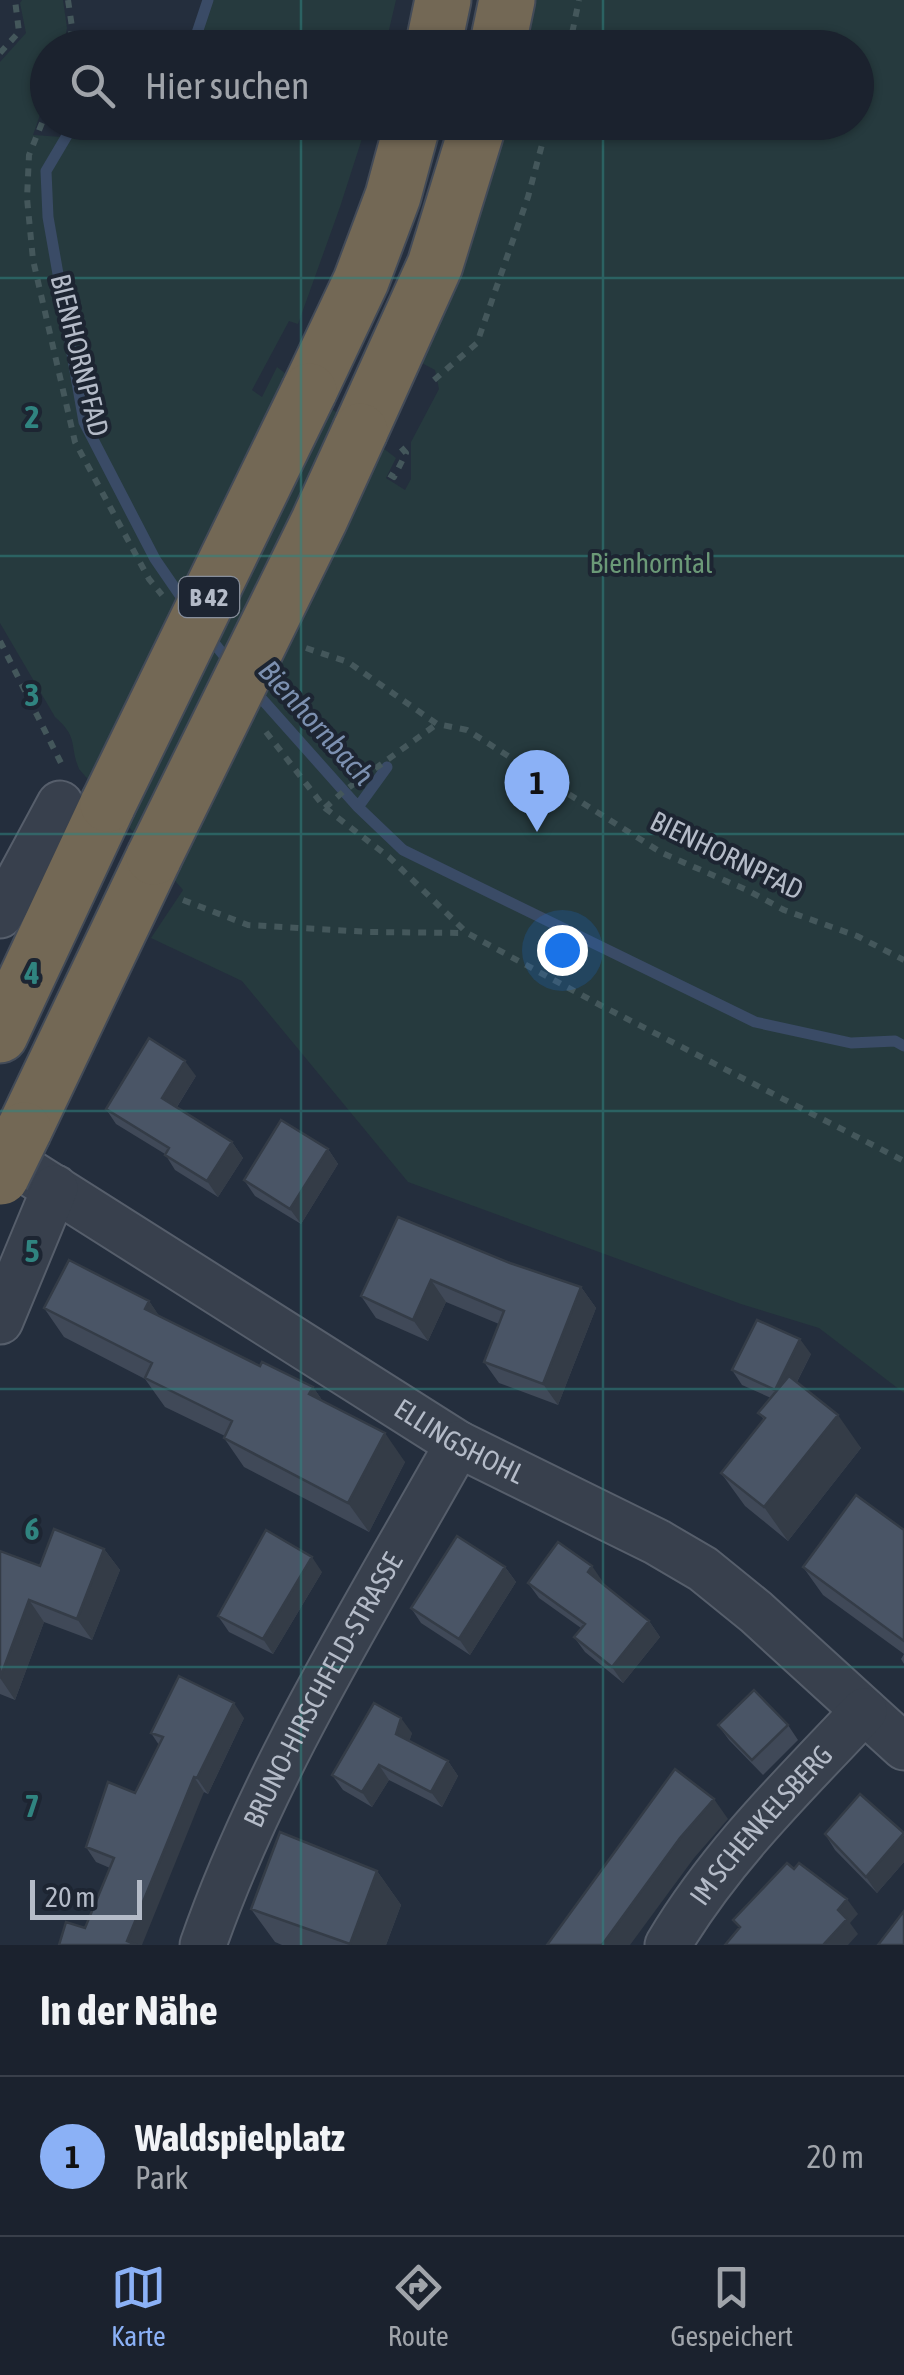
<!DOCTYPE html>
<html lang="de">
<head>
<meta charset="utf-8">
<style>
  body { margin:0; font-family:"Asap Condensed",sans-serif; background:#242a36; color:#f1f3f6 }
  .scale { position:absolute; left:30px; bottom:25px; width:112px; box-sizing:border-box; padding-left:10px; border:5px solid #b4bbc8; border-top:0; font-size:28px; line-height:35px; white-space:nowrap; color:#b4bbc8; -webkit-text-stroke:8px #1d2532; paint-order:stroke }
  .you { position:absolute; left:562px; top:950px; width:35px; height:35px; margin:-25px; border:8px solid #fff; border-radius:50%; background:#1a73e8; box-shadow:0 0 0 15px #1a73e833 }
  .badge { display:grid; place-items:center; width:65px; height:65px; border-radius:50%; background:#8bb1f6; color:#111; font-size:32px; font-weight:700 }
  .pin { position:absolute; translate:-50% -82px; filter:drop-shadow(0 2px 5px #0008) }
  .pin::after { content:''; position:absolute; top:52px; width:35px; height:30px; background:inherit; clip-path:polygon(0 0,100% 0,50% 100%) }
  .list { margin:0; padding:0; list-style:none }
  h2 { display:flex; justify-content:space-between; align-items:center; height:130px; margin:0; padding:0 40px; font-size:42px }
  h2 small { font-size:32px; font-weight:400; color:#a0a4aa }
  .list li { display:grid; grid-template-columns:65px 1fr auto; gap:30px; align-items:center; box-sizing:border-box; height:160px; padding:0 40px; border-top:2px solid #393f4a }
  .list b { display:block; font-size:38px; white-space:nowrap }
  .list p { margin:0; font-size:32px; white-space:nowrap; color:#a0a4aa }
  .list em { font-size:32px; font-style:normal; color:#a0a4aa }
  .icon { flex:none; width:55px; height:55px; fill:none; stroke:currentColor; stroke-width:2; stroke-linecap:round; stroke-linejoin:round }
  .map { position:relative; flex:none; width:904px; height:1945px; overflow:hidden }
  .search { position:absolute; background:#1b222e; box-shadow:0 2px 8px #0004; left:30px; right:30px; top:30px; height:110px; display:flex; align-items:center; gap:25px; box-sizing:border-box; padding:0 35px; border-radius:55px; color:#a0a4aa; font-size:38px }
  .sheet { height:290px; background:#1b222e }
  nav { display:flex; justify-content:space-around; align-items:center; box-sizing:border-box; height:140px; border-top:2px solid #393f4a; background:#1b222e; font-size:28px; color:#a0a4aa }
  nav a { display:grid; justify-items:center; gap:5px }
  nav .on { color:#8bb1f6 }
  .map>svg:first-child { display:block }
</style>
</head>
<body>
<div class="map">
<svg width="904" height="1945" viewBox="0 0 904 1945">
  <rect width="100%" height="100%" fill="#242e3d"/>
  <path fill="#263a3e" d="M 22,0 L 63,0 L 67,28 L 63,47 L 48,48 L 47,95 L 33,135 L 62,137 L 71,122 L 367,123 L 340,207 L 298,324 L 289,321 L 252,390 L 262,397 L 277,367 L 396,458 L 386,478 L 405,490 L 411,479 L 411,442 L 439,389 L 435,370 L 418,361 L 500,123 L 856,122 L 856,48 L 519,47 L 527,0 L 904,0 L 904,1393 L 819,1328 L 741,1304 L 408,1182 L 242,981 L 151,938 L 183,890 L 79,769 C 69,744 79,738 55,717 L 0,623 L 0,62 L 26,33 L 20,3 Z
    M 204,0 L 396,0 L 385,47 L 170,47 L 193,35 Z"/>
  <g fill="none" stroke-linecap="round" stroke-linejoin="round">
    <path stroke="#3a4b66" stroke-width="11" d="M 177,48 L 195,39 L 208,0
      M 75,122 L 46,171 L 48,217 L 84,422 L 155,559 L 188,607
      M 207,634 L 233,667
      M 252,688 L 358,807 L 403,850 L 755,1022 L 851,1043 L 895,1041 L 904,1046
      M 358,807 L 387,767"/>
    <defs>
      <g id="minor">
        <path d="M 0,915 L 60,804"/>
        <path id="s1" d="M 0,1154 L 458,1444 L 657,1542 L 703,1569 L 756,1612 L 904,1747"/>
        <path d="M 0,1321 L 55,1188"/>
        <path id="s2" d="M 203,1945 C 265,1768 367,1607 458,1444"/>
        <path id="s3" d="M 668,1945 C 721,1856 793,1786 864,1711"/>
      </g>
      <path id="highway" d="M 433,48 L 443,0
        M 497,48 L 507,0
        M 309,391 L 361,281 L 393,196 L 413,122
        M 360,431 L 435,265 L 479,122
        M 0,1035 L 108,804
        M 24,1130 L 154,857"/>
    </defs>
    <use href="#minor" stroke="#565e6b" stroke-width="49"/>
    <use href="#highway" stroke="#434b58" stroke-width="59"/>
    <path stroke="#44575b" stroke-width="6" stroke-dasharray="8 8" stroke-linecap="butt" d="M 68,0 L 72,27 L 69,48
      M 569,48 L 579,0
      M 0,53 L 19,32 L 15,0
      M 48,108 L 29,155 L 27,198 L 33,260 L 75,442 L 149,579 L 162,595
      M 434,380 L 477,343 L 528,197 L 548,122
      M 389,474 L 394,477 L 406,453 L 400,446
      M 0,641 L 62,765
      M 306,648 L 348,662 L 437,724 L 467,730 L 662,853 L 749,891 L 784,910 L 857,936 L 904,960
      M 266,732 L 325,808 L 344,791 L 437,724
      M 325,808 L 389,857 L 467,933 L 600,1005 L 904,1161
      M 183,900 L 248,925 L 370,932 L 466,933"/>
    <use href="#minor" stroke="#38404d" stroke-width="45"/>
    <use href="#highway" stroke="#736855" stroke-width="55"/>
    <defs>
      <path id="highway-bridge" d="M 108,804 L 309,391
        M 154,857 L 319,521 L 360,431
        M 1,1177 L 24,1130"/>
    </defs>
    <use href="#highway-bridge" stroke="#434b58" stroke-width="59" stroke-linecap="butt"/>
    <use href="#highway-bridge" stroke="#736855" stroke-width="55"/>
  </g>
  <path fill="#404958" d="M 196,1076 L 177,1107 L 232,1142 L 243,1158 L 218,1197 L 175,1170 L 165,1154 L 116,1124 L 106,1109 Z
    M 328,1149 L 338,1164 L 301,1224 L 255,1196 L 244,1180 Z
    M 510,1263 L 581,1287 L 596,1308 L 558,1405 L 499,1383 L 484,1362 L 499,1324 L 446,1302 L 428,1341 L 376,1318 L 361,1296 Z
    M 149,1301 L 159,1316 L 260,1366 L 313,1387 L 322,1400 L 405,1462 L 369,1532 L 244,1467 L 224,1438 L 225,1436 L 165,1407 L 145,1379 L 64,1337 L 44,1308 Z
    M 811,1354 L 797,1382 L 861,1448 L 788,1541 L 745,1506 L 721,1473 L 764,1420 L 759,1413 L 771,1398 L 742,1385 L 732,1370 Z
    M 904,1530 L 904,1664 L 901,1659 L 904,1654 L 823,1595 L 803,1567 Z
    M 104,1549 L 120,1570 L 92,1640 L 44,1622 L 15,1700 L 0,1694 L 0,1551 L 40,1566 Z
    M 505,1567 L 516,1582 L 470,1655 L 421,1623 L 411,1608 Z
    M 322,1572 L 273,1654 L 229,1632 L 218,1616 Z
    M 603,1582 L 602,1583 L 649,1621 L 660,1637 L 623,1683 L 585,1652 L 574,1637 L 581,1628 L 539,1598 L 528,1583 Z
    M 244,1718 L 208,1794 L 204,1792 L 85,1928 L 110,1868 L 96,1862 L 86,1847 L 135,1793 L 159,1745 L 151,1733 Z
    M 718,1725 L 788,1725 L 798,1740 L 763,1775 L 729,1740 Z
    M 412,1733 L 409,1741 L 448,1761 L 458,1776 L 442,1807 L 389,1780 L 372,1807 L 343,1790 L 332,1775 Z
    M 904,1833 L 904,1862 L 877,1893 L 835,1850 L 825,1834 Z
    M 377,1871 L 401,1905 L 386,1945 L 282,1945 L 275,1942 L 251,1909 Z"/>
  <path fill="#343c47" d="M 185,1061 L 196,1076 L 173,1113 L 162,1098 Z
    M 232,1142 L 243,1158 L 218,1197 L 207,1181 Z
    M 328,1149 L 338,1164 L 301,1224 L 290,1209 Z
    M 431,1280 L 446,1302 L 428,1341 L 413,1320 Z
    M 581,1287 L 596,1308 L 558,1405 L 543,1384 Z
    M 149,1301 L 169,1330 L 145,1309 Z
    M 800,1339 L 811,1354 L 785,1405 L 775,1390 Z
    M 313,1387 L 333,1416 L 309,1394 Z
    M 838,1415 L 861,1448 L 788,1541 L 764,1507 Z
    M 385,1433 L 405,1462 L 369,1532 L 348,1503 Z
    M 104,1549 L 120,1570 L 92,1640 L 77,1619 Z
    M 312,1557 L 322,1572 L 273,1654 L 263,1639 Z
    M 592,1566 L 603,1582 L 599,1588 L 588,1572 Z
    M 505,1567 L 516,1582 L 470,1655 L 459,1639 Z
    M 29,1600 L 44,1622 L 15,1700 L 0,1678 Z
    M 649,1621 L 660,1637 L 623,1683 L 612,1667 Z
    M 234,1703 L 244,1718 L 208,1794 L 197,1778 Z
    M 401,1718 L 412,1733 L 407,1749 L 396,1734 Z
    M 448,1761 L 458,1776 L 442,1807 L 431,1792 Z
    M 379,1765 L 389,1780 L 372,1807 L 362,1792 Z
    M 194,1777 L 204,1792 L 142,1945 L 130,1945 L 127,1941 Z
    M 714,1799 L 728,1819 L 694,1858 L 630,1945 L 602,1945 L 680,1838 Z
    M 904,1835 L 904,1862 L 877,1893 L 866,1877 Z
    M 377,1871 L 401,1905 L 386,1945 L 350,1945 Z
    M 847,1899 L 858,1914 L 850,1923 L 858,1934 L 848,1945 L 823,1945 L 838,1910 Z"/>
  <path fill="#4a5566" stroke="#343c47" stroke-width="2.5" d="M 149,1038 L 185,1061 L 162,1098 L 232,1142 L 207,1181 L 165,1155 L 169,1148 L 106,1109 Z
    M 281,1120 L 328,1149 L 290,1209 L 244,1180 Z
    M 398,1217 L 510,1263 L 581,1287 L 543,1384 L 484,1362 L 504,1311 L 431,1280 L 413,1320 L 361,1296 Z
    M 69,1260 L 149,1301 L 145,1309 L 260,1366 L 262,1362 L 313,1387 L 309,1394 L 385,1433 L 348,1503 L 224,1438 L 232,1421 L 145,1378 L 152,1363 L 44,1308 Z
    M 757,1320 L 800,1339 L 775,1390 L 732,1370 Z
    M 789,1376 L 838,1415 L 764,1507 L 721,1473 L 765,1418 L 758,1413 Z
    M 856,1495 L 904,1530 L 904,1641 L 803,1567 Z
    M 54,1529 L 104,1549 L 77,1619 L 29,1600 L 0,1678 L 0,1551 L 40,1566 Z
    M 266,1530 L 312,1557 L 263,1639 L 218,1616 Z
    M 457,1536 L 505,1567 L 459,1639 L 411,1608 Z
    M 558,1542 L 592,1566 L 588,1572 L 649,1621 L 612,1667 L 574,1637 L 585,1624 L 528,1583 Z
    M 179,1676 L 234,1703 L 197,1778 L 194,1777 L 127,1941 L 137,1945 L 59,1945 L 66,1922 L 85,1928 L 114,1858 L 86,1847 L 108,1782 L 135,1793 L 163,1737 L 151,1733 Z
    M 754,1690 L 788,1725 L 752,1760 L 718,1725 Z
    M 374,1703 L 401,1718 L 396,1734 L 448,1761 L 431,1792 L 379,1765 L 362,1792 L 332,1775 Z
    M 675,1769 L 714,1799 L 680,1838 L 602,1945 L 547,1945 Z
    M 860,1794 L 904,1833 L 866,1877 L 825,1834 Z
    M 280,1832 L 377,1871 L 350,1944 L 251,1909 Z
    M 787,1863 L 794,1869 L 799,1863 L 847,1899 L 838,1910 L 847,1919 L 823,1945 L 725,1945 L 740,1927 L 733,1920 Z
    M 904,1911 L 904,1945 L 878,1945 Z"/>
  <path fill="none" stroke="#308480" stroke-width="2.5" stroke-opacity="0.55" d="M 301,0 L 301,48M 603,0 L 603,48M 301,122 L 301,1945M 603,122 L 603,1945M 0,278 L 904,278M 0,556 L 904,556M 0,834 L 904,834M 0,1111 L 904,1111M 0,1389 L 904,1389M 0,1667 L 904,1667"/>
  <g text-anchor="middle" stroke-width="8" stroke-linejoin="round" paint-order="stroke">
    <rect fill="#1d2532" stroke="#878e9b" stroke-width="2.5" x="179" y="577" width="60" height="40" rx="8"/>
    <g font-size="25" font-weight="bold" fill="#b4bbc8">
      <text x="209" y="606">B 42</text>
    </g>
    <g font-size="28" fill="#b4bbc8" stroke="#1d2532">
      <text transform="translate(80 355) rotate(76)" y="10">BIENHORNPFAD</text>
      <text transform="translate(727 855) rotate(26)" y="10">BIENHORNPFAD</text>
      <text dy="10" stroke="none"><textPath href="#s1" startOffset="542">ELLINGSHOHL</textPath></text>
      <text dy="10" stroke="none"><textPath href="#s2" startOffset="282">BRUNO-HIRSCHFELD-STRASSE</textPath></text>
      <text dy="10" stroke="none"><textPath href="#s3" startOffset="152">IM SCHENKELSBERG</textPath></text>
    </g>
    <g font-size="28" fill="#6b9977" stroke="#1d2532">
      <text x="651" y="573">Bienhorntal</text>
    </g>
    <g font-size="30" font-style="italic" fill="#7c90b0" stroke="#1d2532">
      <text transform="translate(316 723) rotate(48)" y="10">Bienhornbach</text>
    </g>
  </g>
  <g font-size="32" text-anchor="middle" font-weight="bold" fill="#308480" stroke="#1d2532" stroke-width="8" stroke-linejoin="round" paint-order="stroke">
    <text x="32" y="428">2</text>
    <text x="32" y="706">3</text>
    <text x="32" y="984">4</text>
    <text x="32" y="1262">5</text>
    <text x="32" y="1540">6</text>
    <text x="32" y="1817">7</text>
  </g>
</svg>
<div class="scale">20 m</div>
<div class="you"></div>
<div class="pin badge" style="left:537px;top:832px">1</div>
<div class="search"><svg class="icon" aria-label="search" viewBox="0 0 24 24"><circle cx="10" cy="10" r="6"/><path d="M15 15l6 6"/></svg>Hier suchen</div>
</div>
<section class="sheet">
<h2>In der Nähe<small></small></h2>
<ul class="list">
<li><span class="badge">1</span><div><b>Waldspielplatz</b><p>Park</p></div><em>20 m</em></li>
</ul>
</section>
<nav>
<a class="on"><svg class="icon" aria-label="map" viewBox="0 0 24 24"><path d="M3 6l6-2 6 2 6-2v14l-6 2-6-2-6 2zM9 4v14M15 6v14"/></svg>Karte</a>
<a><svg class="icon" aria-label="directions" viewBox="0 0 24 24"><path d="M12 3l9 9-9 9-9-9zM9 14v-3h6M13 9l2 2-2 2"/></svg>Route</a>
<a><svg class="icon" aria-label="saved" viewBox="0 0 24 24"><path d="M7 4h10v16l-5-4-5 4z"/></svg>Gespeichert</a>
</nav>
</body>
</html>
